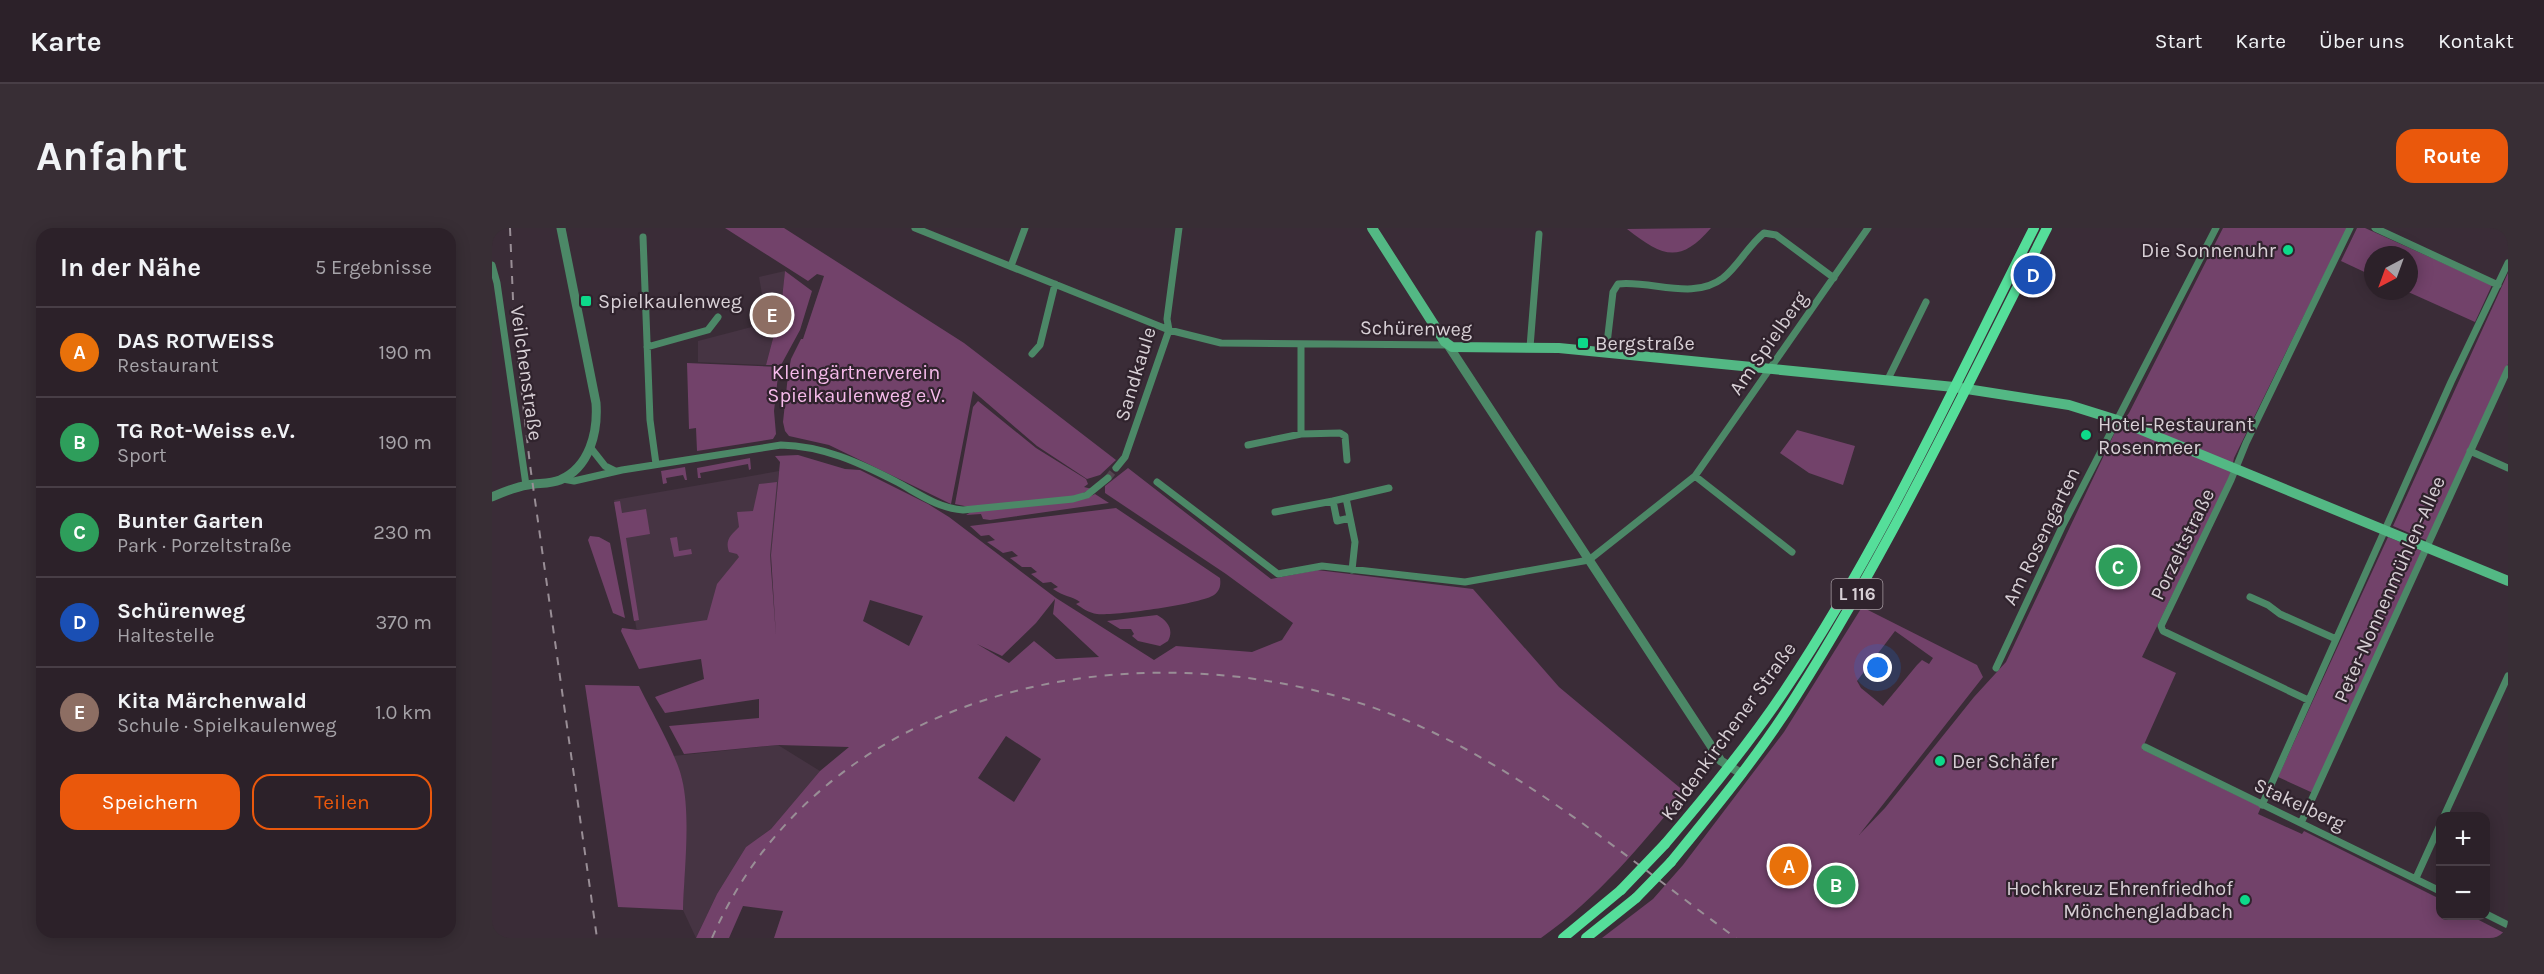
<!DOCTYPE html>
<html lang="de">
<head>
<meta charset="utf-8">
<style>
  body { margin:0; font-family:Karla,sans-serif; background:#382e35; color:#f1f3f6 }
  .controls { position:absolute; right:18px; bottom:18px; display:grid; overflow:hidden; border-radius:12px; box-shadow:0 3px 15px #0003 }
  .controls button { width:54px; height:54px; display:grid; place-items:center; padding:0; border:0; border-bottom:2px solid #483e46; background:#2c2129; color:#f1f3f6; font:30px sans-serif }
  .compass { position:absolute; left:1872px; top:18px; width:54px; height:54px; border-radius:50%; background:#2c2129; box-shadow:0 3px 15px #0003; rotate:221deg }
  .you { position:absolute; left:1386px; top:440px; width:21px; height:21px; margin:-15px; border:4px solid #fff; border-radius:50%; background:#1a73e8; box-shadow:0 0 0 9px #1a73e833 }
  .badge { display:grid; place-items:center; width:39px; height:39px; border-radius:50%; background:#ea580c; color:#fff; font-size:20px; font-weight:700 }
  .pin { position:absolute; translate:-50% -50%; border:3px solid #fff; box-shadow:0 2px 6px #0006 }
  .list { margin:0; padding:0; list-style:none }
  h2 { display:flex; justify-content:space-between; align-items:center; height:78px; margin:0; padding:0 24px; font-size:26px }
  h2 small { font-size:20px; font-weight:400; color:#a6a3a8 }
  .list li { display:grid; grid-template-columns:39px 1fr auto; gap:18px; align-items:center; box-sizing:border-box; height:90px; padding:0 24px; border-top:2px solid #483e46 }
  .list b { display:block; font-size:22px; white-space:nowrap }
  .list p { margin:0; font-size:20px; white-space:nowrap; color:#a6a3a8 }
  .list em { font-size:20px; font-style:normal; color:#a6a3a8 }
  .actions { display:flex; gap:12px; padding:18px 24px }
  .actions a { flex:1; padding:14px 0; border:2px solid #ea580c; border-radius:18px; text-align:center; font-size:21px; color:#ea580c }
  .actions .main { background:#ea580c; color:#fff }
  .map { position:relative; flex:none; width:2016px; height:710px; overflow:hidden; border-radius:18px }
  header { display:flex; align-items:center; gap:36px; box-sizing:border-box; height:84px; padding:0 30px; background:#2c2129; border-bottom:2px solid #483e46 }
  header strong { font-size:28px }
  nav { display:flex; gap:33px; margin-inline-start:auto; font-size:21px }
  .intro { display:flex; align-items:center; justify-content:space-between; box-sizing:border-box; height:144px; padding:0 36px }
  h1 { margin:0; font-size:42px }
  .button { padding:15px 27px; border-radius:18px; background:#ea580c; color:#fff; font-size:21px; font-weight:700 }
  main { display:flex; gap:36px; padding:0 36px }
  aside { flex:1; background:#2c2129; border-radius:18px; box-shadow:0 3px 15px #0003 }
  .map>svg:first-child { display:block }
</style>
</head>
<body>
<header>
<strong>Karte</strong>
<nav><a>Start</a><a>Karte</a><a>Über uns</a><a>Kontakt</a></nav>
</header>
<div class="intro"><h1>Anfahrt</h1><a class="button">Route</a></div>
<main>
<aside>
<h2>In der Nähe<small>5 Ergebnisse</small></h2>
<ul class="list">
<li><span class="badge" style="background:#e8710a">A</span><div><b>DAS ROTWEISS</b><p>Restaurant</p></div><em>190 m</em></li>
<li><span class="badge" style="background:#2e9e5b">B</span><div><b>TG Rot-Weiss e.V.</b><p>Sport</p></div><em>190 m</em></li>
<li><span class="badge" style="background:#2e9e5b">C</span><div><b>Bunter Garten</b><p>Park · Porzeltstraße</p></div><em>230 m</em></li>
<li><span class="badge" style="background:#1a4fb4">D</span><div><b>Schürenweg</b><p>Haltestelle</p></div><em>370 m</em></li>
<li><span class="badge" style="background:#8d6e63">E</span><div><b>Kita Märchenwald</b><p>Schule · Spielkaulenweg</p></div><em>1.0 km</em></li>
</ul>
<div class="actions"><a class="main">Speichern</a><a>Teilen</a></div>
</aside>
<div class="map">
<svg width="2016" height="710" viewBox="0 0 2016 710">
  <rect width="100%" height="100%" fill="#3a2c37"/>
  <path fill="#463443" d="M 293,43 L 289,80 L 274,137 L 206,134 L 206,113 L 275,95 L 267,49 Z
    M 287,243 L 273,391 L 145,404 L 122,272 Z
    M 286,517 L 328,543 L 279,601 L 254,619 L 225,666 L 204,710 L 191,682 L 194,596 L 190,551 L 181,528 Z"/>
  <path fill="#72426a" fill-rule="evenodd" d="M 233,0 L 292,0 L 472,115 L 624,232 L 608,247 L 595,251 L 545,218 L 481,163 L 459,276 L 337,217 L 297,208 L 293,203 L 291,194 L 296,147 L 299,131 L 309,111 L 311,111 L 332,48 L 325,46 L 316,53 Z
    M 1219,0 C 1187,37 1170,28 1135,1 Z
    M 1731,0 L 1855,0 L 1742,230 L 1738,249 L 1650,429 L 1684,445 L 1650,521 L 1769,579 L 1766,586 L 1810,606 L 1812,603 L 1948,671 L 1948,688 L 1979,688 L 2016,707 L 2016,710 L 1110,710 L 1161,671 L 1191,637 L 1292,504 L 1370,379 L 1485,437 L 1491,449 L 1367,607 L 1393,580 L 1482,469 L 1514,434 L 1623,204 L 1637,185 ZM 1403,403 L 1441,430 L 1437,436 L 1430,432 L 1425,437 L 1391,478 L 1369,460 L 1365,453 Z
    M 1865,0 L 1873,0 L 2000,57 L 1983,94 L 1914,63 L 1917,63 L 1917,27 L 1881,27 L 1881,48 L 1849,33 Z
    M 293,43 L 320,63 L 308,102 L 289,137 L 274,137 L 289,80 Z
    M 2016,45 L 2016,136 L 1936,313 L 1901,298 Z
    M 195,135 L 287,139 L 282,183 L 284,206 L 281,211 L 205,223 L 204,200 L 197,201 Z
    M 486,173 L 544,220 L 594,251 L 596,256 L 592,259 L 600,261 L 584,268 L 477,279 L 463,276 L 481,179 Z
    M 1305,202 L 1363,218 L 1351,257 L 1317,245 L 1288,225 Z
    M 306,227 L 353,241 L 368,242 L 436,276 L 457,289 L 564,370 L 662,432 L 684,418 L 760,424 L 790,412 L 801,395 L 734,346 L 613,265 L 613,258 L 636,240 L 779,351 L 825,342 L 981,361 L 1067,459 L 1193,564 C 1149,617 1106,670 1049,710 L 282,710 L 291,683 L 251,678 L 237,710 L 204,710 L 225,666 L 254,619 L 279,601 L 328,543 L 357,519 L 286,517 L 192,526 L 177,498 L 267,490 L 267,471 L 173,485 L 163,469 L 212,451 L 209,431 L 147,441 L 129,403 L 130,400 L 146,402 L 215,392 L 225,356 L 247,329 L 245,326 L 237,324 C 233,312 238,308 247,299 L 245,284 L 261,283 L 267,256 L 285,254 L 278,327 L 284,408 L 279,327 L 288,234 L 283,228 ZM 563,371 L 561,386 L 607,429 L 564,431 L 542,413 L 517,435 L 485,416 L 510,428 L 544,395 ZM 378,372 L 431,388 L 417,418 L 371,393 ZM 514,508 L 549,531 L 522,574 L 486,550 Z
    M 258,230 L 259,241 L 257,242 L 256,236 L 208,245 L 209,250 L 206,250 L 205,240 Z
    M 193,239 L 195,252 L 193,252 L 191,247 L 174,250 L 175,255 L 171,256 L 169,243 Z
    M 603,266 L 617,275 L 498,292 L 491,291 L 489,286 L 474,287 L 479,284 L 595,270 Z
    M 128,273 L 130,285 L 154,281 L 158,306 L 134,310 L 147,392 L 142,393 L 122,274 Z
    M 624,280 L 728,350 C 729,357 728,363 722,367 C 709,376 622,388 605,386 C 597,385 590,380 584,376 L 588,374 C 580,368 572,369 561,361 L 566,359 L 559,354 L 551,355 L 539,346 L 545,344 L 539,339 L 530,339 L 518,330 L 526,328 L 520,323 L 511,325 L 495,314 L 503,312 L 497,307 L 489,308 L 478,298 Z
    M 98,308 L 107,309 L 118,315 L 133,390 L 121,385 L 96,312 Z
    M 185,309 L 187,323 L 199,321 L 200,326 L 182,329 L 178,310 Z
    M 1896,309 L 1930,323 L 1821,565 L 1786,549 Z
    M 665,387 C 676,393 682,402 676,413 L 668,418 L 646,413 L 640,408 L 642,406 L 639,401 L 628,401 L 615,393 Z
    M 93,457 L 147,458 C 159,483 184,525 190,551 C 199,589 192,643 191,682 L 126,679 Z"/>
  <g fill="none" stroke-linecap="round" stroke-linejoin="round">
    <path stroke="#52454f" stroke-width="7" stroke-dasharray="7 3.5" stroke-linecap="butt" d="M 616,250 L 624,240"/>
    <path stroke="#4c8867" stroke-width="7" d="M 423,0 L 677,102 L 729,115 L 956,117
      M 1883,0 L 2006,57
      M 151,9 L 158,192 L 164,236
      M 0,37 L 5,55 L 34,257
      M 519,38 L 533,0
      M 155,119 L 216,102 L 226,89
      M 1038,119 L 1047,6
      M 1114,124 L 1121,64 L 1126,56 C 1160,52 1201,73 1231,50 C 1247,37 1256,18 1272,5 L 1284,7 L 1342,50
      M 540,126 L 548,117 L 563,56
      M 1395,153 L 1434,74
      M 809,206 L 809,116
      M 756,217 L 809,206 L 848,205 L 853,208 L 855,232
      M 98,219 L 113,238 L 123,243
      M 1978,223 L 2016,240
      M 624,240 L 633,229 L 677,102 L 675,91 L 687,0
      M 1203,248 L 1300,324
      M 71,251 L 82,253 L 130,242 L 289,217 C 331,218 366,234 403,253 C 426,265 445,280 471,282 L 581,271 L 595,267 L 616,250
      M 665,254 L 786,346 L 830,338 L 973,354 L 1097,332 L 1203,248 L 1376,0
      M 854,270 L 897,260
      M 783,284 L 841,273
      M 858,290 L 845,293 L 841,273 L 854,270 L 863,314 L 860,342
      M 1758,369 L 1776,377 L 1788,386 L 1844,411
      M 1504,440 L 1570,299 L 1724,0
      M 1816,472 L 1671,403 L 1669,398 L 1739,252 L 1754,215 L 1858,0
      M 1653,519 L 1948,663
      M 1770,577 L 1959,154 L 2016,35
      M 1952,588 L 2016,448
      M 1809,595 L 2016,141
      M 1924,650 L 1948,597
      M 1994,686 L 2016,697"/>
    <path stroke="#4c8867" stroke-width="9" d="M 956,117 L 1229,533 L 1250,546
      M 0,269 C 11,264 23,259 36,257 C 46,255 58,256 68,252 C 98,239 106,204 104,175 L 69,0"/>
    <path stroke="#53b884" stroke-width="10" d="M 880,0 L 953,114 L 960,119 L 1067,120 L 1462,159 L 1577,177 L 1625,192 L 2016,353"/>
    <path stroke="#55de9a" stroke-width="10" d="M 1173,616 C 1215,567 1257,516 1293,462 C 1390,317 1463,156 1542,0
      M 1179,634 C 1223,580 1267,527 1304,468 C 1399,318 1475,158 1555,0
      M 1071,710 L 1129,662
      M 1094,710 L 1144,670"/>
    <path stroke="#998e96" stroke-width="2" stroke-dasharray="8 8" stroke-linecap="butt" d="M 18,0 L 22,95 L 38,237 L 105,710
      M 220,710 C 336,444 679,389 923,496 C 1040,548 1142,635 1244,710"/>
    <path stroke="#55de9a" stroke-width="10" d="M 1129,662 L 1173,616
      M 1144,670 L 1179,634"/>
  </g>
  <g fill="#0dd98a" stroke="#30232d" stroke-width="2">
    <circle cx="1796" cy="22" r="6"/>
    <rect x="88" y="67" width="12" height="12" rx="3"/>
    <rect x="1085" y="109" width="12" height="12" rx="3"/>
    <circle cx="1594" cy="207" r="6"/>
    <circle cx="1448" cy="533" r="6"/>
    <circle cx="1753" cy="672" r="6"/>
  </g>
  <g text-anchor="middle" stroke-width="4.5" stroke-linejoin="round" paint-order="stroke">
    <rect fill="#30232d" stroke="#a69ca3" stroke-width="1.5" x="1339.5" y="351" width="51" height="30" rx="4.5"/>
    <g font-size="18" font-weight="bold" fill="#d8d0d6">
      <text x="1365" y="372">L 116</text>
    </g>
    <g font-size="20" fill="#d8d0d6" stroke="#30232d" text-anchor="start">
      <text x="1784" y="29" text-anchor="end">Die Sonnenuhr</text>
      <text x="106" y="80">Spielkaulenweg</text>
      <text x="1103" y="122">Bergstraße</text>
      <text x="1606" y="203">Hotel-Restaurant<tspan x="1606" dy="23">Rosenmeer</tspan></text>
      <text x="1460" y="540">Der Schäfer</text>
      <text x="1741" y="667" text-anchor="end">Hochkreuz Ehrenfriedhof<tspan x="1741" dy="23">Mönchengladbach</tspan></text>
    </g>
    <g font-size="20" fill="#d8d0d6" stroke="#30232d">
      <text transform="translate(924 100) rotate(1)" y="7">Schürenweg</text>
      <text transform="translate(1276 115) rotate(-55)" y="7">Am Spielberg</text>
      <text transform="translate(35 145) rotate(82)" y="7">Veilchenstraße</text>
      <text transform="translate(643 146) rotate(-73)" y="7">Sandkaule</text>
      <text transform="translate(1549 308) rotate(-64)" y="7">Am Rosengarten</text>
      <text transform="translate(1690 316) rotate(-64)" y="7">Porzeltstraße</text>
      <text transform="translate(1897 361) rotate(-66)" y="7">Peter-Nonnenmühlen-Allee</text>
      <text transform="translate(1236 503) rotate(-54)" y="7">Kaldenkirchener Straße</text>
      <text transform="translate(1808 576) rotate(25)" y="7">Stakelberg</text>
    </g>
    <g font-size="20" fill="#f6bbeb" stroke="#30232d">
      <text x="364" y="151">Kleingärtnerverein<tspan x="364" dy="23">Spielkaulenweg e.V.</tspan></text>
    </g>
  </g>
</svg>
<div class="controls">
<button>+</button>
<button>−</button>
</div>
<svg class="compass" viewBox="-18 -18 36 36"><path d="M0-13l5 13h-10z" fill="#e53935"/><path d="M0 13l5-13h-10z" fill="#a6a3a8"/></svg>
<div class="you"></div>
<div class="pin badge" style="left:1297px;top:638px;background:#e8710a">A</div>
<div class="pin badge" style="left:1344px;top:657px;background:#2e9e5b">B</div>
<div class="pin badge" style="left:1626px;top:339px;background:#2e9e5b">C</div>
<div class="pin badge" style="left:1541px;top:47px;background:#1a4fb4">D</div>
<div class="pin badge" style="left:280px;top:87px;background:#8d6e63">E</div>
</div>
</main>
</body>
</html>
